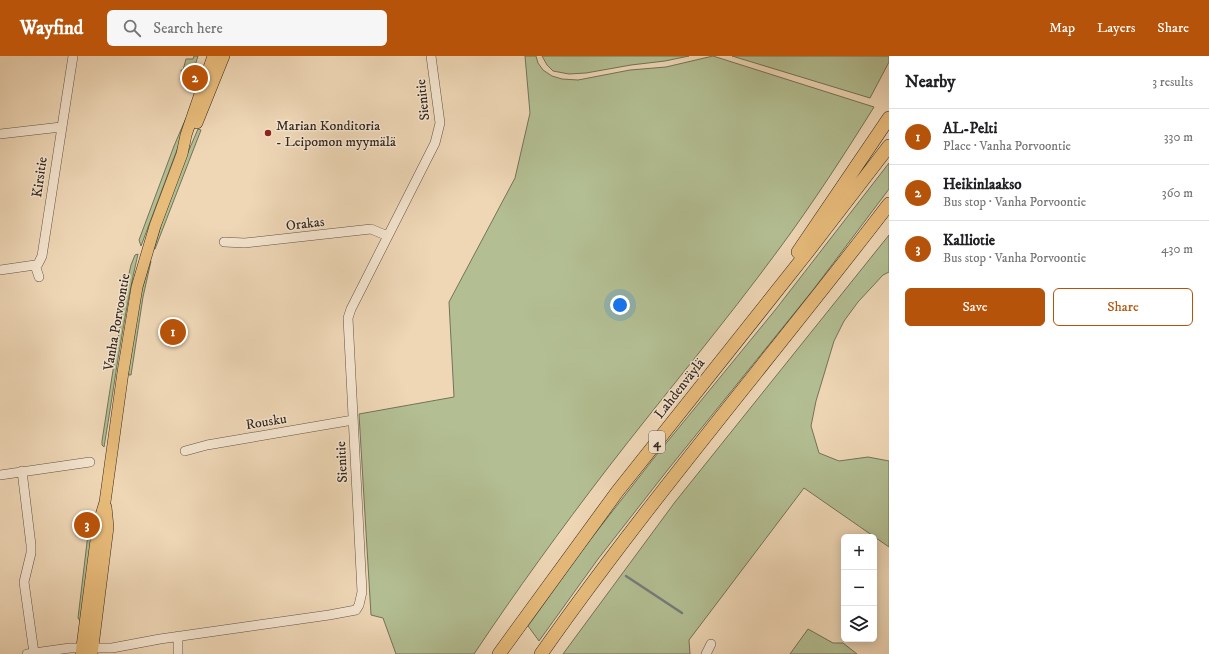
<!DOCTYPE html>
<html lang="en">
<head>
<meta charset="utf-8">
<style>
  body { margin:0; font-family:"IM FELL DW Pica",serif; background:#f6f6f6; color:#202124 }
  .controls { position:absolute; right:12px; bottom:12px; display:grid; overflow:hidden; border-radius:6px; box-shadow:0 2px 10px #0003 }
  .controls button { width:36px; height:36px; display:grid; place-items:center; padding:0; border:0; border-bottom:1px solid #e0e0e0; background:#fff; color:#202124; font:20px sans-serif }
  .you { position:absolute; left:620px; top:249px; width:14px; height:14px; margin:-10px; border:3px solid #fff; border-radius:50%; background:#1a73e8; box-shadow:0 0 0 6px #1a73e833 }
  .badge { display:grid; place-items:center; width:26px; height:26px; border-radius:50%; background:#b45309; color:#fff; font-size:13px; font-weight:700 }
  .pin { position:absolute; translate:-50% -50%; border:2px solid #fff; box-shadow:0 1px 4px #0006 }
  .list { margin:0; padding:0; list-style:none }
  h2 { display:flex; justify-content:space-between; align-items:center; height:52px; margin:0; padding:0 16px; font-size:17px }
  h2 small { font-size:13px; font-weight:400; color:#757577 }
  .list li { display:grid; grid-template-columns:26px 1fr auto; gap:12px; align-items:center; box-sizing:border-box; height:56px; padding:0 16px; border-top:1px solid #e0e0e0 }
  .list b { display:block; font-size:15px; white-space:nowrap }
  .list p { margin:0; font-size:13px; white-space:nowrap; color:#757577 }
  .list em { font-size:13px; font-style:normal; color:#757577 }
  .actions { display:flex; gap:8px; padding:12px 16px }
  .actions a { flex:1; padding:9px 0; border:1px solid #b45309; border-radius:6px; text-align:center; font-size:14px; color:#b45309 }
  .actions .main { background:#b45309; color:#fff }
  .icon { flex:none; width:22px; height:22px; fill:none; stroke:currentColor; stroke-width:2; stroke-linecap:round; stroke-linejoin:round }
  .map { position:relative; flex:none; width:889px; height:598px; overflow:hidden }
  header { display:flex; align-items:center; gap:24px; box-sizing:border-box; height:56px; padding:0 20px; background:#b45309; color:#fff }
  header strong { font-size:19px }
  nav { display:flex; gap:22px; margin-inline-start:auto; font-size:14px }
  .search { width:280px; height:36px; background:#f6f6f6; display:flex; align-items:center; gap:10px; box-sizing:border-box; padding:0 14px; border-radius:6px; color:#757577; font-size:15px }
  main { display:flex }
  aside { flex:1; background:#fff }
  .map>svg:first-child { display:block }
</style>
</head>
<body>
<header>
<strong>Wayfind</strong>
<div class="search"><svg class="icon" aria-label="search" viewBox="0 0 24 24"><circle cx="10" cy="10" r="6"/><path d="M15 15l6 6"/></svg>Search here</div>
<nav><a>Map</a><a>Layers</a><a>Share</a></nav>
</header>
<main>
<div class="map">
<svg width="889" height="598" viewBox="0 0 889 598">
  <rect width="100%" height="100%" fill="#efd7b6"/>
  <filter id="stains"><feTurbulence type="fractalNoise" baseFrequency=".005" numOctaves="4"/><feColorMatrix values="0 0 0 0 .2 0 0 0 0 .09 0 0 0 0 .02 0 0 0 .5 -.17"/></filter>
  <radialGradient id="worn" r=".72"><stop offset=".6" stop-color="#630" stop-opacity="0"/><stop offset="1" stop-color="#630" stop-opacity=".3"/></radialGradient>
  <path fill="#b3bf93" stroke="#73735a" d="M 194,0 L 198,0 L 189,29 L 185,30 L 183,28 L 181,14 L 183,14 L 186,3 L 193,3 Z
    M 525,0 L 536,0 L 538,7 L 543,14 L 552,20 L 562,23 L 578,24 L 630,14 L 666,11 L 713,0 L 874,51 C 844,99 813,147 779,193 C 724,268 664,339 607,413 C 561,473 516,535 474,598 L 396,598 L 383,562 L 371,559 L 359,358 L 454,341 L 449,246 L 515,122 L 530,57 Z
    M 542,0 L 689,0 L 665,5 L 631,9 L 586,17 L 569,18 L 553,15 L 547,9 Z
    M 732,0 L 889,0 L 889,6 L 870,42 Z
    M 186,62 L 187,67 L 141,190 L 139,184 L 174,90 Z
    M 198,73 L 201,74 L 155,193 L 154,193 C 165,152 181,112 198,73 Z
    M 889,107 L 889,133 L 813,234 L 666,416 L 598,503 L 539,585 L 528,570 L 583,493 L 654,402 L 776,253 Z
    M 889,179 L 889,216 L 883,219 L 858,246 L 844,265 L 834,285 L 816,345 L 811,370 L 819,397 L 839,405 L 868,401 L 889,405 L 889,491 L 804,432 L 689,584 L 690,598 L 563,598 L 675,446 Z
    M 138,198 C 123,261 115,326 104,391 L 102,389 L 102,385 L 126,231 L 131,209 L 135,199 Z
    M 150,205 L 151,205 L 143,241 L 131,319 L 129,319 L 128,312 L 137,251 Z
    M 92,472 L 92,481 L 81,566 L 78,562 L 88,478 Z
    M 808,573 L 833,587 L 843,587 L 857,598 L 790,598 Z"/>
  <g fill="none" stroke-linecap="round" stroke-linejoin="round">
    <path stroke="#747d7c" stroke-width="2.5" d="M 626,520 L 682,557"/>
    <defs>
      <path id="minor" d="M 0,78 L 61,71
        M 224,186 L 245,187 L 371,173 L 388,180
        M 35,209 L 39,221
        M 0,214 L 35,209 L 38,208 L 42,200 L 73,0
        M 185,395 L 207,389 L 353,364
        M 22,415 L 31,489 L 31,497 L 24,526 L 34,597
        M 0,419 L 90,406
        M 178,580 L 178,598
        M 27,598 L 70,592 L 112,592 L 160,583 L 329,559 L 356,554 L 359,549 L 362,536 L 348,262 L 351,253 L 435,87 L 440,67 L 431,0
        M 706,598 L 711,588"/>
      <path id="major" d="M 197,67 L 224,0
        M 81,598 L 98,469 L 105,446 L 123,316 L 137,231 L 155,170 L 182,98 L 186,79 L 213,0
        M 92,598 L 108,471 L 106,451"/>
      <path id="highway" d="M 798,196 L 889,62
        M 499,598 L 617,436 L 806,198 L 889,90
        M 541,598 C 650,443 774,298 889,148"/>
    </defs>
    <use href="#minor" stroke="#625346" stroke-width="10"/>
    <use href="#major" stroke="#332720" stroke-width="12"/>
    <use href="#highway" stroke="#332720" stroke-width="14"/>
    <use href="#minor" stroke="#f5e5d0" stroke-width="9"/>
    <use href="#major" stroke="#e8bc7b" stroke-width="11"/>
    <use href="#highway" stroke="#e8bc7b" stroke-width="13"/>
  </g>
  <circle fill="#8f2418" stroke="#f5e5d0" stroke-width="1.5" cx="268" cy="77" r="4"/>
  <g text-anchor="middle" stroke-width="3" stroke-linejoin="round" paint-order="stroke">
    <rect fill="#f5e5d0" stroke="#6d6055" stroke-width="1" x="649" y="375" width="16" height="22" rx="3"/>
    <g font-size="13" font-weight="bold" fill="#332720">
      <text x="657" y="391">4</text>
    </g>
    <g font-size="14" fill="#332720" stroke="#f5e5d0">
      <text transform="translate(422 44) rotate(-96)" y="5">Sienitie</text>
      <text transform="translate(39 121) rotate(-82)" y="5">Kirsitie</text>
      <text transform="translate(305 167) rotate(-7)" y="5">Orakas</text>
      <text transform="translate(116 266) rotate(-80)" y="5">Vanha Porvoontie</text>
      <text transform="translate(679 332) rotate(-52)" y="5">Lahdenväylä</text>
      <text transform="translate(266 365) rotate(-9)" y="5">Rousku</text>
      <text transform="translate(341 406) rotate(-93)" y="5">Sienitie</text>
    </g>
    <g font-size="14" fill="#332720" stroke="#f5e5d0" text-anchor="start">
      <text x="276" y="74">Marian Konditoria<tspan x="276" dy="16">- Leipomon myymälä</tspan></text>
    </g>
  </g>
  <rect width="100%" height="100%" filter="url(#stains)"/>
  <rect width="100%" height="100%" fill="url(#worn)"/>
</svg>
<div class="controls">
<button>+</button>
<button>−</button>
<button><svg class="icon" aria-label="layers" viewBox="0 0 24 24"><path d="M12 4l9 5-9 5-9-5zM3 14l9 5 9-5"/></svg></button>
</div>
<div class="you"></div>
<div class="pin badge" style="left:173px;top:276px">1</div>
<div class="pin badge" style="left:195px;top:22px">2</div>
<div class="pin badge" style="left:87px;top:469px">3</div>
</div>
<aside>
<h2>Nearby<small>3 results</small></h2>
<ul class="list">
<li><span class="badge">1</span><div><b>AL-Pelti</b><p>Place · Vanha Porvoontie</p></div><em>330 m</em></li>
<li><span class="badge">2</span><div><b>Heikinlaakso</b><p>Bus stop · Vanha Porvoontie</p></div><em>360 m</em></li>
<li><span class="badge">3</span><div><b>Kalliotie</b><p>Bus stop · Vanha Porvoontie</p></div><em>430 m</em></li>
</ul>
<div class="actions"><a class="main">Save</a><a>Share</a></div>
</aside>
</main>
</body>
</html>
